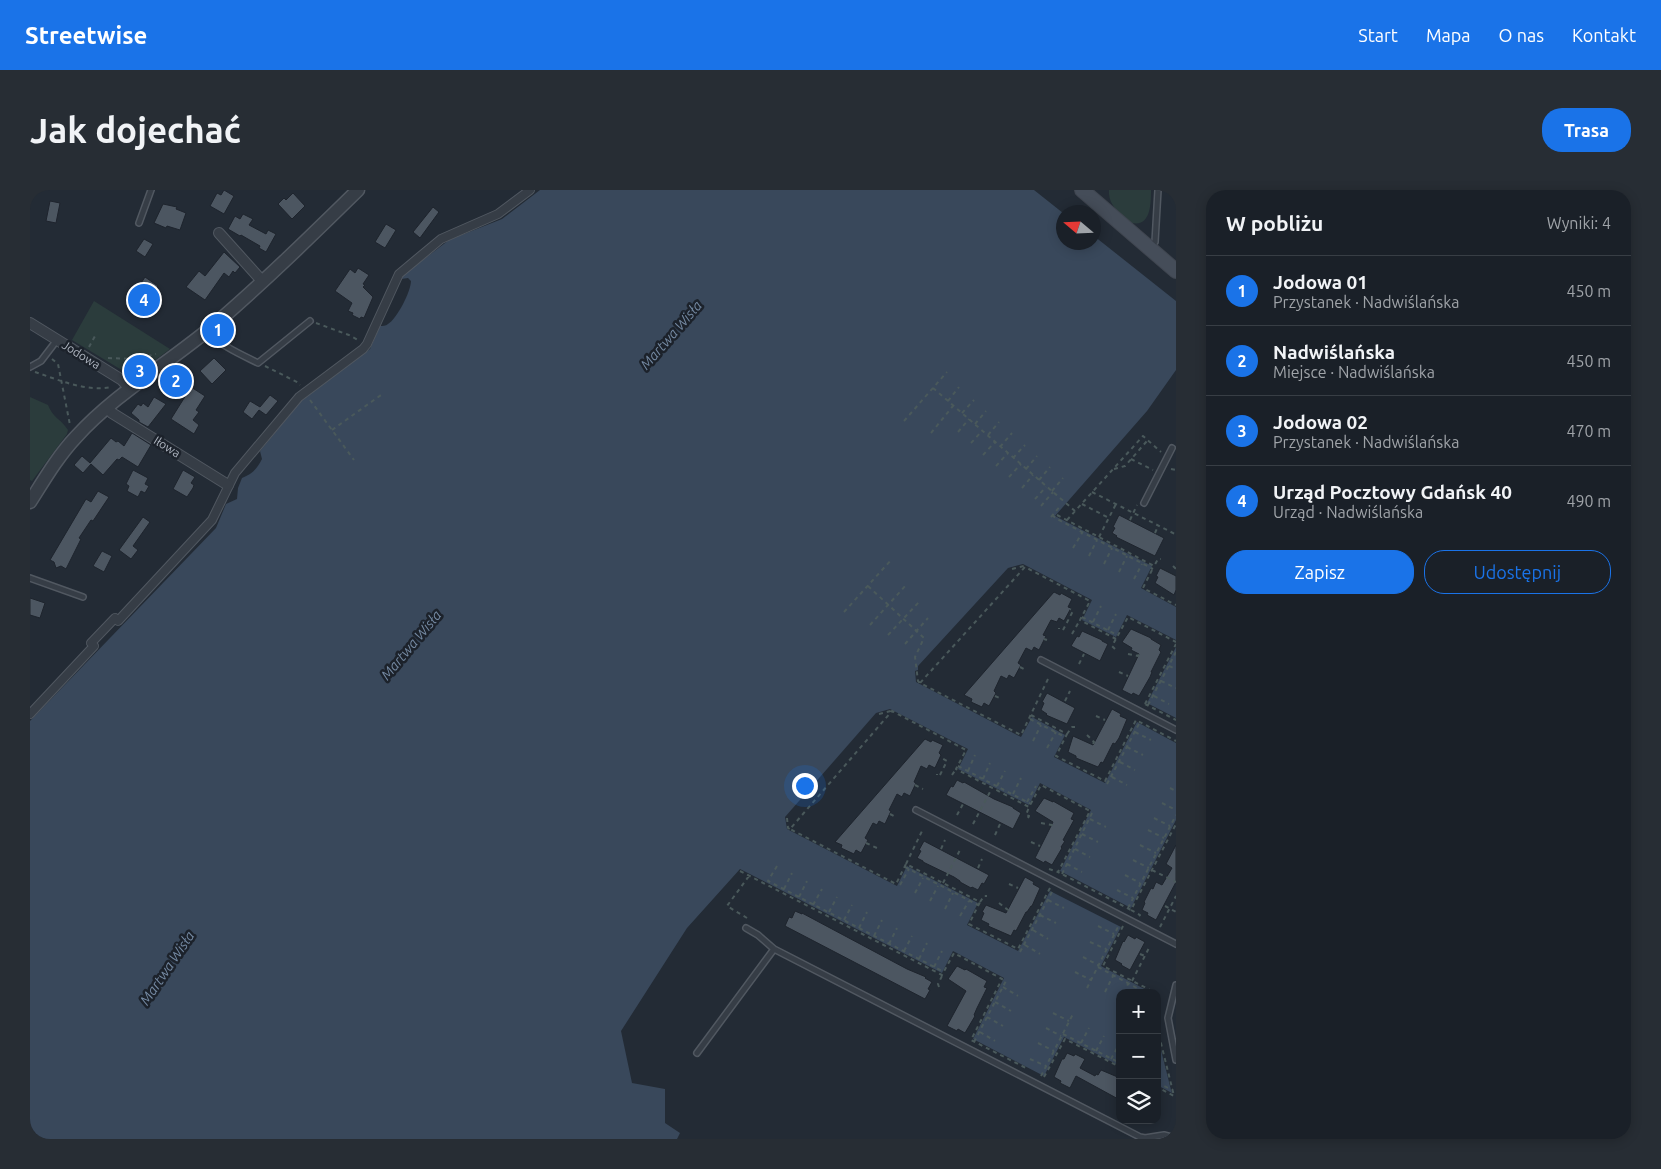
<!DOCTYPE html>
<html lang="pl">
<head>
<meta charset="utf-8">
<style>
  body { margin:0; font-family:Ubuntu,sans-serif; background:#272d34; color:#f1f3f6 }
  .controls { position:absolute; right:15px; bottom:15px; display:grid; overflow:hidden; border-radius:10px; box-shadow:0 2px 12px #0003 }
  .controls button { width:45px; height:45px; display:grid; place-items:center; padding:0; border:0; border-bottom:1px solid #383e45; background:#1a2028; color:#f1f3f6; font:25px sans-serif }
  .compass { position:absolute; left:1026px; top:15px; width:45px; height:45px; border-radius:50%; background:#1a2028; box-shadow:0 2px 12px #0003; rotate:289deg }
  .you { position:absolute; left:774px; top:595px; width:18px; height:18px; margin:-12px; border:4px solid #fff; border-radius:50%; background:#1a73e8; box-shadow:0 0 0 8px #1a73e833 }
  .badge { display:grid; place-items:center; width:32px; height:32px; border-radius:50%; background:#1a73e8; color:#fff; font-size:16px; font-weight:700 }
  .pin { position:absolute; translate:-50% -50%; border:2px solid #fff; box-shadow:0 1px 5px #0006 }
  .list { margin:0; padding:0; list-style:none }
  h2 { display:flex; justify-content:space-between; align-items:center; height:65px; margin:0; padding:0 20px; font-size:21px }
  h2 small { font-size:16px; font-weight:400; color:#9fa3a8 }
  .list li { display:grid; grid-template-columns:32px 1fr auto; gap:15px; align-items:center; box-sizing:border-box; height:70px; padding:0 20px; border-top:1px solid #383e45 }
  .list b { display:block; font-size:19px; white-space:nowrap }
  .list p { margin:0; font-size:16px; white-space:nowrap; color:#9fa3a8 }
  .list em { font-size:16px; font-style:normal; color:#9fa3a8 }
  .actions { display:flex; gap:10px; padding:15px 20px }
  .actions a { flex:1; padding:11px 0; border:1px solid #1a73e8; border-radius:20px; text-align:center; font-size:18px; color:#1a73e8 }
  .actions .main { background:#1a73e8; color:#fff }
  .icon { flex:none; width:28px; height:28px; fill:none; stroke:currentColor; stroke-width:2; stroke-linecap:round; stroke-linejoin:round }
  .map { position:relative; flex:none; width:1146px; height:949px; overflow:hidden; border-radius:20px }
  header { display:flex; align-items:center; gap:30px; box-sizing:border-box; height:70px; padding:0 25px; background:#1a73e8; color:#fff }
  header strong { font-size:24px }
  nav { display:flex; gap:28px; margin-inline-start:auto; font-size:18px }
  .intro { display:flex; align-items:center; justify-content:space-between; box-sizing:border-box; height:120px; padding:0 30px }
  h1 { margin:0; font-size:35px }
  .button { padding:12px 22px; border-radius:20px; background:#1a73e8; color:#fff; font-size:18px; font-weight:700 }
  main { display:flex; gap:30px; padding:0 30px }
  aside { flex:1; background:#1a2028; border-radius:20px; box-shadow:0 2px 12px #0003 }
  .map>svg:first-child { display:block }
</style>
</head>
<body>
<header>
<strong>Streetwise</strong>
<nav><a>Start</a><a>Mapa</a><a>O nas</a><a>Kontakt</a></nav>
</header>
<div class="intro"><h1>Jak dojechać</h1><a class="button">Trasa</a></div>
<main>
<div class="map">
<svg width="1146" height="949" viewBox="0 0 1146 949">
  <rect width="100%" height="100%" fill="#232b35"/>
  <path fill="#2b3c3c" d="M 1079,0 L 1121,0 C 1121,13 1121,37 1102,33 C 1090,23 1078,16 1079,0 Z
    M 64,111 L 140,159 L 105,185 L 100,185 L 42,150 Z
    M 0,207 L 18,215 C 23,228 30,228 38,240 L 37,244 L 2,291 L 0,290 Z"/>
  <path fill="#39485b" d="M 510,0 L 1004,0 L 1033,23 L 1034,52 L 1064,52 L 1064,46 L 1146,111 L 1146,180 L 1117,221 L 1025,326 L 1122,376 L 1111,398 L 1146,417 L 1146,450 L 1097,425 L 1086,447 L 1052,430 L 1062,410 L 993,374 L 978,378 L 888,476 L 888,480 L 885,481 L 886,492 L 991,547 L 1002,527 L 1035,545 L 1024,567 L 1075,593 L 1107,532 L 1146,553 L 1146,630 L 1101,718 L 1030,681 L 1061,620 L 1010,593 L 999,615 L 928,579 L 938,559 L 860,519 L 846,523 L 755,627 L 757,639 L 867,696 L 877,676 L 948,713 L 937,735 L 988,761 L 1020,701 L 1091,737 L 1071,776 L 1122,803 L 1090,803 L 1090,876 L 1034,847 L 1014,886 L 1012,885 L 943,849 L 974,788 L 923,761 L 912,783 L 710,679 L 657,738 L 591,841 L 602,893 L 635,899 L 635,933 L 650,943 L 647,949 L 0,949 L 0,531 L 186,338 L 196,314 L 207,309 L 208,298 L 212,288 C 222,284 227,279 232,269 L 230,261 L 271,211 L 340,159 L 350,136 C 352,136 356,136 358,134 C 367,129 381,101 381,91 L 378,88 L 371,89 L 372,86 L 419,50 L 472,29 Z
    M 1146,457 L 1146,528 L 1117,513 Z
    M 1127,844 L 1141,900 L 1142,903 L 1127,895 Z"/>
  <path fill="#4c5661" stroke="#1e242d" d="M 194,0 L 204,6 L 194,24 L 180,16 L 187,3 L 191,5 Z
    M 263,3 L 275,16 L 262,29 L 248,14 L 254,8 L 256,10 Z
    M 20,11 L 30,13 L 26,33 L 16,31 Z
    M 133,14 L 147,17 L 146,19 L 156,23 L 150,40 L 137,36 L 136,38 L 124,33 Z
    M 403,17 L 409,22 L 390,48 L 383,42 Z
    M 213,24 L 223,29 L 219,35 L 236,44 L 238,40 L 246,44 L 236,62 L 229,58 L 230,56 L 211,45 L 210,46 L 198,39 L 205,26 L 210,29 Z
    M 356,34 L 366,40 L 355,58 L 345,52 Z
    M 114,49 L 123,54 L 115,67 L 106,61 Z
    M 194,62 L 210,77 L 205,83 L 203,81 L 199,87 L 194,83 L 175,110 L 156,97 L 169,81 L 175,86 Z
    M 328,78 L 339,85 L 333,94 L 335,95 L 333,97 L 343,107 L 334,128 L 331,127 L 330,129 L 322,125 L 323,123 L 318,121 L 322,113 L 305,101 L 320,79 L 325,83 Z
    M 115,87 L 128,96 L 115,116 L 102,107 Z
    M 184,168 L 196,180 L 182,194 L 170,181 Z
    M 147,185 L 153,193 L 147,200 L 140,190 Z
    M 161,197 L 175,206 L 166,220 L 169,222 L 163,230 L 169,235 L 164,244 L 141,229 Z
    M 240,205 L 248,211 L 236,225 L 229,220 L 222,229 L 213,222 L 220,211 L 230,217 Z
    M 124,207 L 136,214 L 118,237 L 109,232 L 109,230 L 101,223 L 108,214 L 111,216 L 113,213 L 118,217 Z
    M 102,243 L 121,255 L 108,277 L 92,267 L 89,270 L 87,269 L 73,285 L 61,274 L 53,283 L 44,275 L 52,266 L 60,273 L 81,248 L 86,252 L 88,251 L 94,256 Z
    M 103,280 L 118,288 L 115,294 L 119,296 L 115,303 L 111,301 L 108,307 L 97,301 L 99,296 L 96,294 Z
    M 153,280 L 165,287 L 161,293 L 164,295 L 163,298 L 157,307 L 143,299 Z
    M 68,301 L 79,307 L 63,331 L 61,330 L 49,348 L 51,349 L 36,379 L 31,376 L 26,378 L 24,372 L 20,370 L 56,309 L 61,312 Z
    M 1089,325 L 1134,348 L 1125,366 L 1086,347 L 1087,346 L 1082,343 L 1085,338 L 1083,337 Z
    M 113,327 L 120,332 L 103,356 L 108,360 L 101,369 L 89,360 Z
    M 72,361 L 82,366 L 74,382 L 63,376 Z
    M 1130,378 L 1146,386 L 1146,400 L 1144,405 L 1125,393 L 1128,387 L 1126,386 Z
    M 1024,402 L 1030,405 L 1031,403 L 1042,409 L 1038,417 L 1041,418 L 1034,431 L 1029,428 L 1027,432 L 1021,430 L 1013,445 L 1016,446 L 1009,460 L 1004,457 L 1002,461 L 996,458 L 988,473 L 991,475 L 984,488 L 979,485 L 977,489 L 971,486 L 964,501 L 966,503 L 959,516 L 954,513 L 952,517 L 941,512 L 942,509 L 934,505 Z
    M 0,408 L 15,413 L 10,428 L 0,425 Z
    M 1101,439 L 1121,448 L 1121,449 L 1131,455 L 1129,460 L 1131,462 L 1121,482 L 1122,482 L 1120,487 L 1109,506 L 1103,503 L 1102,505 L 1092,500 L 1109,464 L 1101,460 L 1102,458 L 1092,452 Z
    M 1052,441 L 1072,450 L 1072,451 L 1078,454 L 1070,471 L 1041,456 L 1047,446 L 1049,447 Z
    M 1017,503 L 1045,518 L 1037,534 L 1016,525 L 1017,524 L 1011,520 L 1014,513 L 1012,512 Z
    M 1082,519 L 1091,524 L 1090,526 L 1097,529 L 1089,548 L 1085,554 L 1083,553 L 1073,573 L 1071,572 L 1068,577 L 1046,568 L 1046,566 L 1038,562 L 1043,546 L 1063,555 Z
    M 895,549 L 901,552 L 902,550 L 913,555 L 909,563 L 911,565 L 905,578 L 899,575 L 897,579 L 891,576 L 884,592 L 886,593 L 880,606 L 874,603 L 872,607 L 867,604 L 859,620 L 861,621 L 855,634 L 849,631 L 847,635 L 843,633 L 835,648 L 838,650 L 831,663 L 826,660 L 824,664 L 811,658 L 812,655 L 805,652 Z
    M 927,590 L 933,593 L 934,592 L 964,609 L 983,617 L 983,618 L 991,623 L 983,639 L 916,605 L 921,596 L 923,597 Z
    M 1014,608 L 1023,612 L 1023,611 L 1044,623 L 1041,629 L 1044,630 L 1033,650 L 1035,651 L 1031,657 L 1032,658 L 1022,675 L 1015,671 L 1014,673 L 1005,668 L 1023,632 L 1005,621 Z
    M 894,651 L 959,685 L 954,694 L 952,693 L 948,700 L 942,697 L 941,698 L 930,692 L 930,691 L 924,687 L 893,672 L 893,671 L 887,668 L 891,661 L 889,660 Z
    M 1146,655 L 1146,692 L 1126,730 L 1117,725 L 1118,723 L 1112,720 L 1115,713 L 1114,712 L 1121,698 L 1123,699 L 1126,692 L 1132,695 L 1142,678 L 1136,674 Z
    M 995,687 L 1004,692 L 1003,694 L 1010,698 L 1002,716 L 1001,716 L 997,722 L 996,722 L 986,741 L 984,740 L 981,746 L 958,736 L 959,734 L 951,730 L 954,723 L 952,722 L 956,715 L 976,723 Z
    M 765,721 L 772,724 L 772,723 L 877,779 L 896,787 L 895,788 L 902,792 L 898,799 L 900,800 L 895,809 L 755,736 L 759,727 L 762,728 Z
    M 1098,745 L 1105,749 L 1106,747 L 1115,752 L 1100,780 L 1091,775 L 1092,774 L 1085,770 L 1093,751 L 1094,752 Z
    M 927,776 L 935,780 L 936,779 L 957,791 L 954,797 L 957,798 L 947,818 L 944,825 L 945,826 L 935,843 L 928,839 L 927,841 L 917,836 L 936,801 L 918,789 Z
    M 1037,863 L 1044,866 L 1045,864 L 1055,869 L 1050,878 L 1065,886 L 1066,884 L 1068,885 L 1071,880 L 1090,888 L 1090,910 L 1046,886 L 1040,898 L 1030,893 L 1031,891 L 1024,887 L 1032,869 L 1034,869 Z"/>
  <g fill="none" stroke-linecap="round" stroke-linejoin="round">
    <defs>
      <path id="service" d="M 109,33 L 121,0
        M 1120,58 L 1125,52 L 1128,0
        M 177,141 C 191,156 210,164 228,173 L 280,131
        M 0,177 L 11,171 L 27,150
        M 1114,313 L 1142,258
        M 0,388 L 53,407
        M 1011,470 L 1146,540
        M 886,620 L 1146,754
        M 716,738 L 728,745 L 744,759 L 1110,947 L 1115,948 L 1134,945 L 1146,948
        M 1146,795 L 1138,828 L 1146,870
        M 667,863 L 744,759"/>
      <path id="pedestrian" d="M 0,524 L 64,456 L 61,453 L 85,428 L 88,431 L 182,330 L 205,283 L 269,207 L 333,159 L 337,154 L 369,84 L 411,49 L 468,24 L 500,0"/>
      <path id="minor" d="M 189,43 L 233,92
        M 0,133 L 92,190 L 100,199
        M 77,217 L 82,223 L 198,295"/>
      <path id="tertiary" d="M 0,312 C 14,290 28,266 46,247 C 86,203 139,173 184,135 C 234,92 281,46 328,0"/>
      <path id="secondary" d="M 1052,0 L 1146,81"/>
    </defs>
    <use href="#service" stroke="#515861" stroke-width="8"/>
    <use href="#pedestrian" stroke="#515861" stroke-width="10"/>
    <use href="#minor" stroke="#515861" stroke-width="12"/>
    <use href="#tertiary" stroke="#515861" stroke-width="15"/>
    <use href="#secondary" stroke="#404650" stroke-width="16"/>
    <path stroke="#4a595b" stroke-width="2" stroke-dasharray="4 4" stroke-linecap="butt" d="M 286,133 L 319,145 L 328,150
      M 59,157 L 65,146
      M 78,168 L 106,169 L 126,164
      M 22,169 L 28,174 L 40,235
      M 235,176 L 269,193 L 270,195
      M 5,182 C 29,190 56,202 81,197
      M 903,198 L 1045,321
      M 280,210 L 324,270
      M 918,211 L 929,197
      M 932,223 L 944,210
      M 874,231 L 917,182
      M 945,234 L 956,221
      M 302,240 L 351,205
      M 928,242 L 939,229
      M 901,243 L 923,216
      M 958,245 L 969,232
      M 941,253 L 952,241
      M 970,257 L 982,243
      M 953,265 L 965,252
      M 983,268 L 995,255
      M 1101,269 L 1123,280
      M 966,276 L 978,263
      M 996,279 L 1007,266
      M 1084,279 L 1095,276 L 1117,251
      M 1141,279 L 1146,280
      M 979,287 L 991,274
      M 1009,290 L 1020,277
      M 992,298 L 1003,285
      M 1022,301 L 1033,288
      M 1062,302 L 1145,344
      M 1005,309 L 1016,297
      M 1052,314 L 1079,328
      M 1011,316 L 1023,302
      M 1022,325 L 1027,329 L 1123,379
      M 1027,325 L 1124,376 L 1128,369 L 1131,369
      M 1021,327 L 1031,315
      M 1037,330 L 1113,246 L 1131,262
      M 1100,330 L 1107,315
      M 1125,343 L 1128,336
      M 1069,347 L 1086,314
      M 1043,358 L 1052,343
      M 1059,366 L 1067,350
      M 1074,374 L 1082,358
      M 1143,376 L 1146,379
      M 982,379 L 994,376
      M 1122,380 L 1113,398 L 1146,415
      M 1089,382 L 1097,366
      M 1104,389 L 1112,374
      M 838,396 L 894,448 L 885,467 L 888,491 L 890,493
      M 814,422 L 862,369
      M 1052,427 L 1087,445
      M 1063,432 L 1071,416
      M 840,435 L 877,394
      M 1029,439 L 1029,438
      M 1033,440 L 1043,421 L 1040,419
      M 1078,440 L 1086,424
      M 1042,444 L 1050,430
      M 858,445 L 889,412
      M 1014,449 L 1017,450
      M 875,454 L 898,428
      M 1085,459 L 1082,456 L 1098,427 L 1146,452
      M 1098,464 L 1108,466 L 1109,464
      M 1049,474 L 1054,464
      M 1139,476 L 1146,479
      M 990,477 L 996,480
      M 1089,482 L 1098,486
      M 1018,489 L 991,545 L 890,493 L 995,377 L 1060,411 L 1050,430 L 1086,449
      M 1131,491 L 1146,498
      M 965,506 L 972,509
      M 1124,506 L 1139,514
      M 1035,511 L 1040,501
      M 1115,514 L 1146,454
      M 1115,514 L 1146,530
      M 1118,515 L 1146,462
      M 849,524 L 861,521
      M 1001,525 L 1037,544 L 1026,566 L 1075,591 L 1106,530 L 1146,551
      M 1066,526 L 1075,530
      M 1000,529 L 1035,547
      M 1105,542 L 1121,550
      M 1037,544 L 1042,537 L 1045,537
      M 1057,545 L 1064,552 L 1063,554
      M 1003,551 L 1011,535
      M 1097,557 L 1113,565
      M 1017,558 L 1026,542
      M 1090,572 L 1105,580
      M 928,576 L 1001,614
      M 938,581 L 945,565
      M 907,585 L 907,584
      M 910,585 L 917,571 L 910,567
      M 922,585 L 926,579
      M 1082,587 L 1097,595
      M 953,589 L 960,573
      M 1077,594 L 1110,532
      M 885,595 L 893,599
      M 967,596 L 975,581
      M 1140,598 L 1146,601
      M 983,604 L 991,588
      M 997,612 L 1006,596
      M 1132,613 L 1146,620
      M 860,624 L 864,626
      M 927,625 L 933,614
      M 757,628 L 758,638 L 760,639
      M 998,628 L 999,626 L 996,625 L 999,617
      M 1124,628 L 1140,636
      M 1060,629 L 1076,637
      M 1011,633 L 1022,635 L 1023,633
      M 943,634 L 962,598
      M 1118,640 L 1134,648
      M 1052,644 L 1068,652
      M 965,645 L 970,634
      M 1001,652 L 1010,656
      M 836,653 L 847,658
      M 1110,655 L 1126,663
      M 911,659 L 915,650
      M 1045,659 L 1060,667
      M 1103,670 L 1119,678
      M 876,674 L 893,639
      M 1037,674 L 1052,682
      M 747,676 L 738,691 L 914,782
      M 875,677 L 948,715
      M 948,678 L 952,669
      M 1019,679 L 1028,682
      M 1122,680 L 1146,692
      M 710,681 L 912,785 L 924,763 L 972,789 L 941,850 L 996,878
      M 1032,684 L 1063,621
      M 1095,685 L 1110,693
      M 913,693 L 931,658
      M 979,694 L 988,698
      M 870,695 L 879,679
      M 1020,698 L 988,759 L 939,734 L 950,712 L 876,674 L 866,694 L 760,639 L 862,521 L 936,560 L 926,579 L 999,617 L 1011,595 L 1060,621 L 1028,682 L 1101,720 L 1146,634
      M 754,699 L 762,683
      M 1087,700 L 1103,708
      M 885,703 L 893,688
      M 769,707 L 777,691
      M 1018,710 L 1034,718
      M 900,711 L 908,696
      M 950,712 L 954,706 L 957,706
      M 969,713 L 978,720 L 976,723
      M 783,715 L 792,699
      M 1135,716 L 1146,722
      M 1098,718 L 1146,625
      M 915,719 L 923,703
      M 1101,720 L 1110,725 L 1109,726
      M 799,722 L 807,707
      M 1010,725 L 1026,733
      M 930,726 L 939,711
      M 717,728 L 697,716 L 719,686
      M 814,730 L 822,715
      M 1068,736 L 1084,744
      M 1093,736 L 1073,776 L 1126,803
      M 1130,737 L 1146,706
      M 829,738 L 837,722
      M 1003,740 L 1018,749
      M 844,746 L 852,730
      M 1060,752 L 1076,759
      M 859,754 L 867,738
      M 995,755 L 1010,764
      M 874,761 L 882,746
      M 990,762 L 1023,700
      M 1110,764 L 1115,766
      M 1053,767 L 1068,775
      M 889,769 L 897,753
      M 904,777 L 912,761
      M 1068,777 L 1116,803
      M 1045,782 L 1061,790
      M 1102,791 L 1120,756
      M 909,797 L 908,794 L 912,786
      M 973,797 L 988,806
      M 1057,798 L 1089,735
      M 1075,802 L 1083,786
      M 1094,803 L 1098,794
      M 965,812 L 981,821
      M 1023,823 L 1039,831
      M 957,827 L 973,836
      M 1127,837 L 1144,906 L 1127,897
      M 1016,838 L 1031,846
      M 950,842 L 965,851
      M 1033,844 L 1090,873
      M 944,852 L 977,789
      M 1008,853 L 1024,861
      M 1051,853 L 1059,838
      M 1066,861 L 1074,846
      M 1000,869 L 1016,876
      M 1081,869 L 1090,853
      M 1011,886 L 1043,824
      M 1014,887 L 1035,849 L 1090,877
      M 1127,893 L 1143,900"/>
    <use href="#service" stroke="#363d46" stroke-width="5"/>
    <use href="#pedestrian" stroke="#363d46" stroke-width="8"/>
    <use href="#minor" stroke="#363d46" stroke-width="10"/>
    <use href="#tertiary" stroke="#363d46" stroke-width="12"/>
    <use href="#secondary" stroke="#454d59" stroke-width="14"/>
  </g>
  <g text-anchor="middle" stroke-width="5" stroke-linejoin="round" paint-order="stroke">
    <g font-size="12" fill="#b1b8c3" stroke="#1c222b">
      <text transform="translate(51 165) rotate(32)" y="4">Jodowa</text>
      <text transform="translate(137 257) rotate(32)" y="4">Iłowa</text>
    </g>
    <g font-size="14" font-style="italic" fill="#758aa3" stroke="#1c222b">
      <text transform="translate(641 145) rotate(-49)" y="5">Martwa Wisła</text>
      <text transform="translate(381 455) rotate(-50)" y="5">Martwa Wisła</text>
      <text transform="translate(137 778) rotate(-56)" y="5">Martwa Wisła</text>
    </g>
  </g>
</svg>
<div class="controls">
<button>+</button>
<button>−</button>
<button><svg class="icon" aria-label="layers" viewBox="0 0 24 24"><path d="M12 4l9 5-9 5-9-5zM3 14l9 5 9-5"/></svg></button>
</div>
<svg class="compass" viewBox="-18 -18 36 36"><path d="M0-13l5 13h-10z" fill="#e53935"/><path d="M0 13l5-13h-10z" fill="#9fa3a8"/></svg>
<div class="you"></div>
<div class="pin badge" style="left:188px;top:140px">1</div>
<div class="pin badge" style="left:146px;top:191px">2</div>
<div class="pin badge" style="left:110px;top:181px">3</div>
<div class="pin badge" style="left:114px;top:110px">4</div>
</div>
<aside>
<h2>W pobliżu<small>Wyniki: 4</small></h2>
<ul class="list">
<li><span class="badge">1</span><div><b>Jodowa 01</b><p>Przystanek · Nadwiślańska</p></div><em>450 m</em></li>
<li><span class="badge">2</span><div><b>Nadwiślańska</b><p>Miejsce · Nadwiślańska</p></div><em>450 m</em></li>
<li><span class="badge">3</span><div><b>Jodowa 02</b><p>Przystanek · Nadwiślańska</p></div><em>470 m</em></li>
<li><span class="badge">4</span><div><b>Urząd Pocztowy Gdańsk 40</b><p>Urząd · Nadwiślańska</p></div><em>490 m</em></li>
</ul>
<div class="actions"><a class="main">Zapisz</a><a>Udostępnij</a></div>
</aside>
</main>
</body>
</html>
